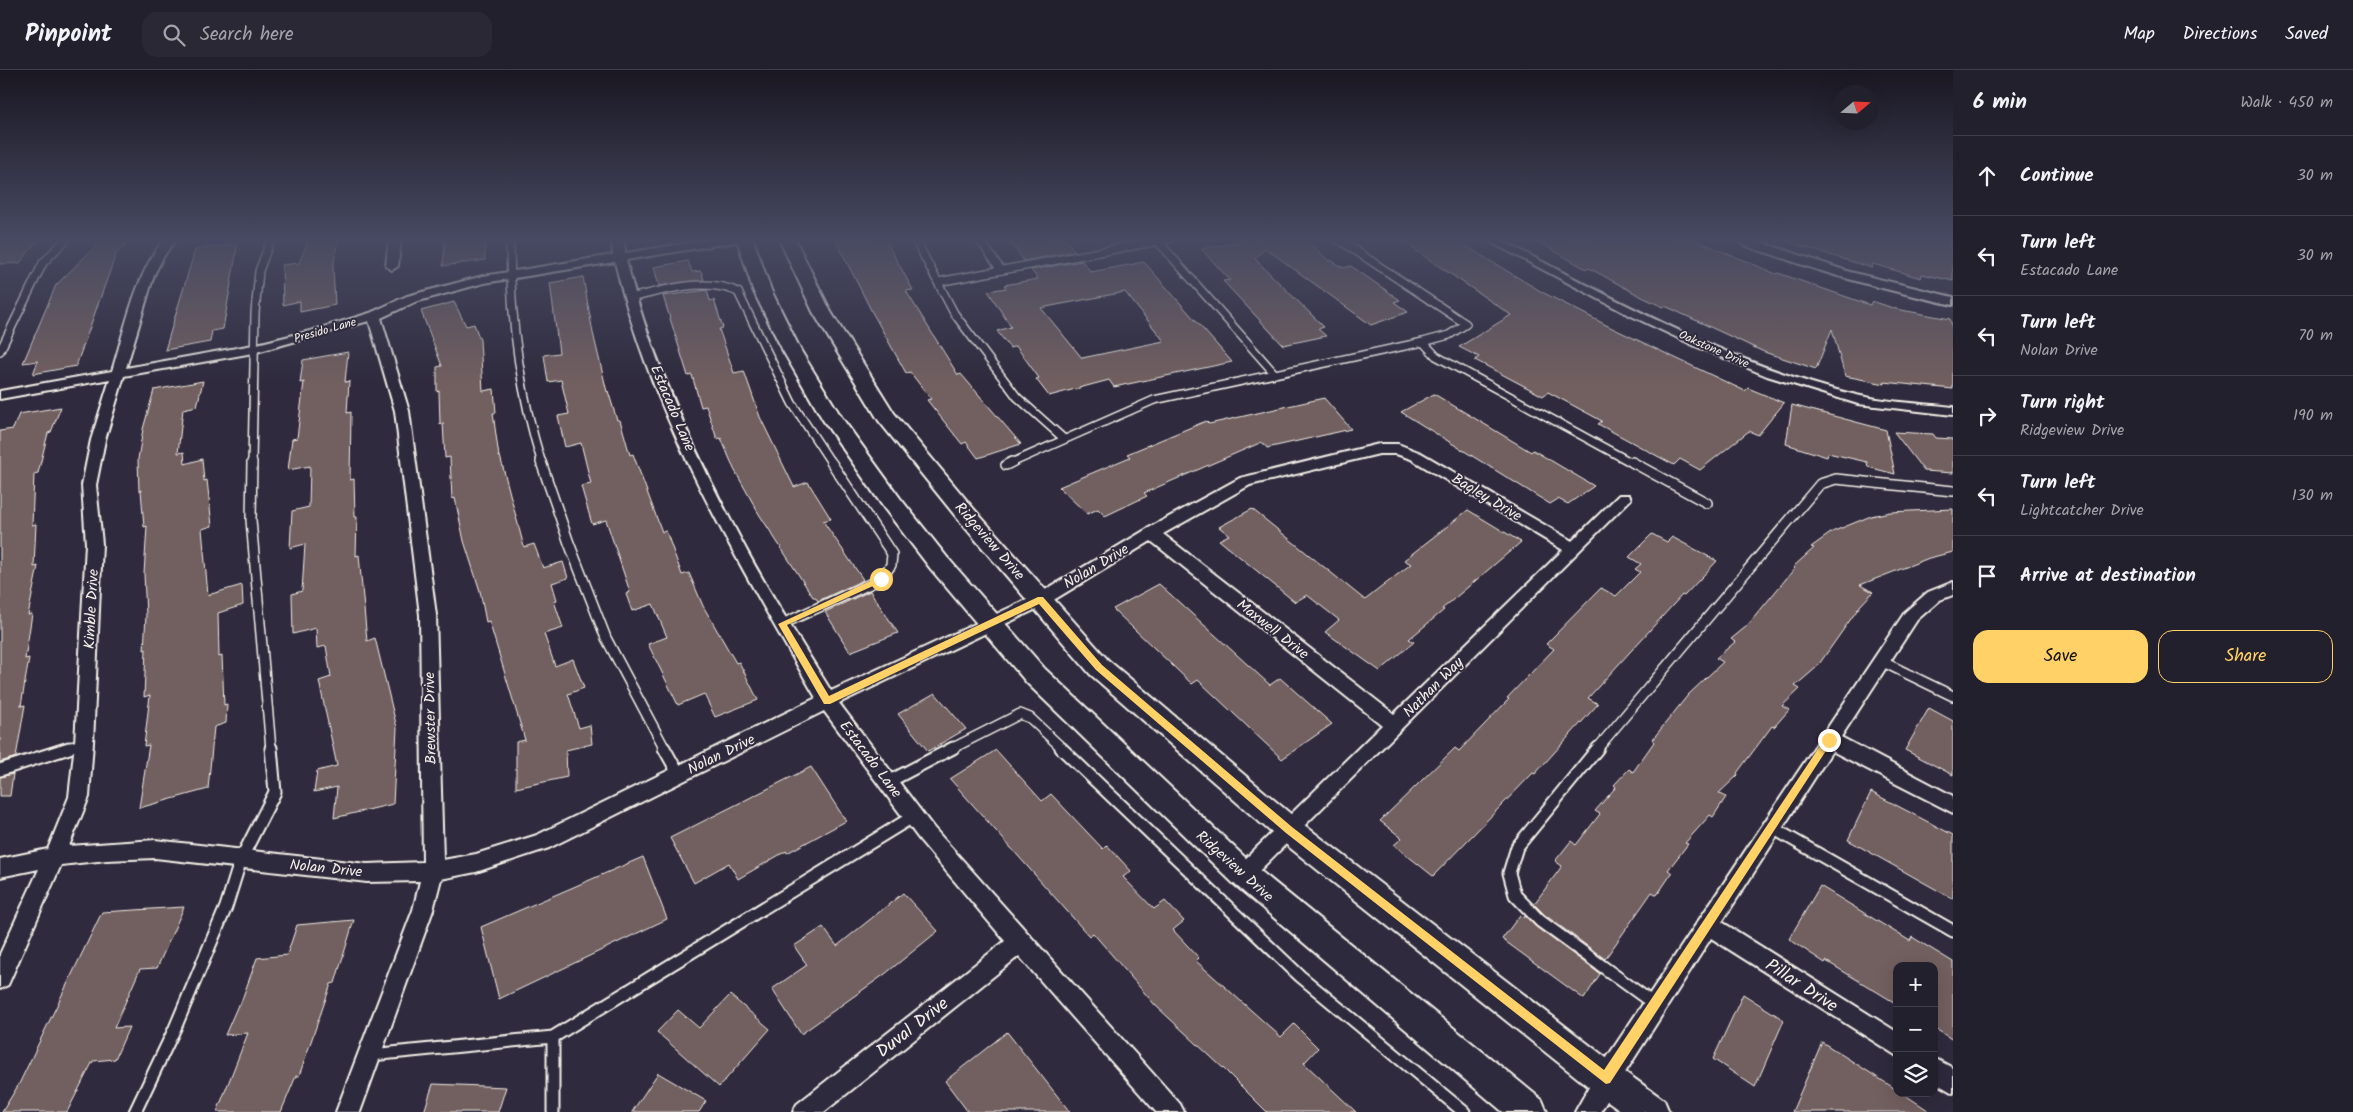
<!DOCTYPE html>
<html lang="en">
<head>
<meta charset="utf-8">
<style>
  body { margin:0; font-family:Kalam,sans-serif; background:#2b2836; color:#f1f3f6 }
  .controls { position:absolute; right:15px; bottom:15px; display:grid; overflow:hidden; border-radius:10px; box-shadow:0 5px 20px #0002 }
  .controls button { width:45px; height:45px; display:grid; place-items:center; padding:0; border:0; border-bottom:1px solid #403e4a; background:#23202e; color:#f1f3f6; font:25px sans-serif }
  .compass { position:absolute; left:1833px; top:15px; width:45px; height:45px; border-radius:50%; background:#23202e; box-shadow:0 5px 20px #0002; rotate:71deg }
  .stop { position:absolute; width:15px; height:15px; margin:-11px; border:4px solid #ffd166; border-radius:50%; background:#fff }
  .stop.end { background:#ffd166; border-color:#fff; box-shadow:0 1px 5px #0008 }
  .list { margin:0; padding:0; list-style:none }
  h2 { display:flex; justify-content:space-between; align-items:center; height:65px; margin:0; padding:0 20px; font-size:21px }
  h2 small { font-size:16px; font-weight:400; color:#a3a3aa }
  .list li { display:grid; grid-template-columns:32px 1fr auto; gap:15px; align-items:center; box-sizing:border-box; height:80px; padding:0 20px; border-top:1px solid #403e4a }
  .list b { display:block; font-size:19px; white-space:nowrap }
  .list p { margin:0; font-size:16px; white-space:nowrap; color:#a3a3aa }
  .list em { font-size:16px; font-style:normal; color:#a3a3aa }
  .actions { display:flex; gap:10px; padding:15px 20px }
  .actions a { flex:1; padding:11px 0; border:1px solid #ffd166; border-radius:15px; text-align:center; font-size:18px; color:#ffd166 }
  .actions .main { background:#ffd166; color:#111 }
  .icon { flex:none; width:28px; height:28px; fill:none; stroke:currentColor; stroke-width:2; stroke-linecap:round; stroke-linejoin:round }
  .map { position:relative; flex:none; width:1953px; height:1042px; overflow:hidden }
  header { display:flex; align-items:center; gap:30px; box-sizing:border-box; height:70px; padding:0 25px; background:#23202e; border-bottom:1px solid #403e4a }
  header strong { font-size:24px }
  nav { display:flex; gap:28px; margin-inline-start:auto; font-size:18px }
  .search { width:350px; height:45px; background:#2b2836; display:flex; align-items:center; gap:12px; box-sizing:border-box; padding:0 18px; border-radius:15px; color:#a3a3aa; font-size:19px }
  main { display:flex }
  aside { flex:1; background:#23202e }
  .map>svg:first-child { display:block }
</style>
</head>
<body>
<header>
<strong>Pinpoint</strong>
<div class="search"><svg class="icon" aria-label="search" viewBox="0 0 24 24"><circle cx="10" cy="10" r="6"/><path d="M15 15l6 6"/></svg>Search here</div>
<nav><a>Map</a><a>Directions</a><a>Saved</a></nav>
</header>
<main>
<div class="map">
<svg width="1953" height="1042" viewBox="0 0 1953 1042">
  <rect width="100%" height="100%" fill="#2f2a3d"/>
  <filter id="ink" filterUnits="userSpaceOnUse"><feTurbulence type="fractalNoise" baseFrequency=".02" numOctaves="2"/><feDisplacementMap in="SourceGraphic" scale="10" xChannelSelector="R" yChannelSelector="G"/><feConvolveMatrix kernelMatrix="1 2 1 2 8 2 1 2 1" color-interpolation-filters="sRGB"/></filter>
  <g filter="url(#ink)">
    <path fill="#725f5f" stroke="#f4f1e8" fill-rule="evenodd" d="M 0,169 L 39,169 L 20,193 L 0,194 Z
      M 309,169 L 338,169 L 333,198 L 335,235 L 300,242 L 300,231 L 283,235 L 282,195 L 299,193 Z
      M 445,169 L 485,169 L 485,190 L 443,196 Z
      M 835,169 L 885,169 L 913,220 L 906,221 L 958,305 L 961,304 L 1021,374 L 978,388 L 966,372 L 962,374 L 927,330 L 931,329 L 910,302 L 906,303 L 872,242 Z
      M 1008,169 L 1065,169 L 1075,181 L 1024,191 Z
      M 1252,169 L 1305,169 L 1329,191 L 1331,190 L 1343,198 L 1351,196 L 1400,230 L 1394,232 L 1408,242 L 1371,255 L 1265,178 L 1255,189 L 1324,257 L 1318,259 L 1326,266 L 1283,275 L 1223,211 L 1230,210 L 1201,179 Z
      M 1399,169 L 1454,169 L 1542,222 L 1610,257 L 1745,321 L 1748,318 L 1784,333 L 1758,365 L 1749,361 L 1700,400 L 1680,389 L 1674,395 L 1598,354 L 1602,351 L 1548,322 L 1543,326 L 1475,290 L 1479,287 L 1459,277 L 1511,245 Z
      M 1533,169 L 1693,169 L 1776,204 L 1778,203 L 1870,235 L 1872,231 L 1896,239 L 1950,249 L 1953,260 L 1953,319 L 1884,312 L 1885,314 L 1845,306 L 1832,259 L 1816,299 L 1764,282 L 1665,236 L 1663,237 L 1642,227 L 1589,198 L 1586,199 Z
      M 1789,169 L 1948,169 L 1953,191 L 1953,211 L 1922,204 L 1921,208 L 1873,194 L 1872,198 L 1788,172 Z
      M 102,170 L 130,170 L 116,184 L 76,296 L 33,304 L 38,291 L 23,293 L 56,215 Z
      M 238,173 L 223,259 L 212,261 L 210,272 L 165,280 L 195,180 Z
      M 688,191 L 692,202 L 701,201 L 704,210 L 659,216 L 654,197 Z
      M 1082,191 L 1091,202 L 1144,192 L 1232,292 L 1114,317 L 1109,310 L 1049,326 L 1036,309 L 1039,308 L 1016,276 L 1010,278 L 997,261 L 1011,257 L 988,221 L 1006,218 L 1004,215 L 1038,209 L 1031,200 ZM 1125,222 L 1164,271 L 1082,288 L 1041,238 Z
      M 583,207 L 593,263 L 607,322 L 608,321 L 617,350 L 620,350 L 630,385 L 633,384 L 662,462 L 666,461 L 682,505 L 689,503 L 703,536 L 736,593 L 739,592 L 758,630 L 715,647 L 704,624 L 678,635 L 648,574 L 667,567 L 653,534 L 632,541 L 626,524 L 630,522 L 606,450 L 592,454 L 581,416 L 591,414 L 581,373 L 565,377 L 558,346 L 569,344 L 561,310 L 548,312 L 544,285 L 559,283 L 550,213 Z
      M 707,220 L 710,231 L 714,230 L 723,258 L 719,259 L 734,303 L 744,301 L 760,347 L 794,417 L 808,412 L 831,449 L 823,451 L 862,508 L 863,510 L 818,531 L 815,527 L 813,527 L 759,444 L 734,399 L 721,368 L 717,369 L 706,336 L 701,337 L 692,305 L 688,306 L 663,226 Z
      M 454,232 L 466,256 L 474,254 L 480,270 L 483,321 L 494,319 L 496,343 L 493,343 L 499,387 L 500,386 L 524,477 L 534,474 L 543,498 L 563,492 L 568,508 L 552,513 L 557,530 L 554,531 L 563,558 L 544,564 L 555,596 L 573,589 L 584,618 L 568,624 L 579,658 L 590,655 L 592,674 L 566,680 L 567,707 L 516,718 L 516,672 L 525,670 L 489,551 L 486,552 L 480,521 L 464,471 L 455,428 L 452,429 L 450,387 L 445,388 L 443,353 L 440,354 L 439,321 L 437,322 L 437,297 L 442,296 L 421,241 Z
      M 348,282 L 345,312 L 349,311 L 347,343 L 351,342 L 350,410 L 354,409 L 355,447 L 357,447 L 356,486 L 359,485 L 367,571 L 375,568 L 397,658 L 393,734 L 334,748 L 337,717 L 314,722 L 317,701 L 337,696 L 319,611 L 331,607 L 326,576 L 317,578 L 316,558 L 293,564 L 292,524 L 302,521 L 305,474 L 290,478 L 292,441 L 309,437 L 310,396 L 288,400 L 292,369 L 297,368 L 304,312 L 300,313 L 303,290 Z
      M 203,311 L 197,336 L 183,339 L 178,383 L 184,382 L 185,394 L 202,389 L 204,411 L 207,410 L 212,456 L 202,459 L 208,525 L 242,515 L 243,535 L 218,543 L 219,587 L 222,586 L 224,635 L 227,634 L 226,653 L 214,657 L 208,719 L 139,738 L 149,675 L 144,676 L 150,625 L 144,627 L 146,579 L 144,580 L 146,545 L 144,504 L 147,456 L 144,457 L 141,420 L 139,421 L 138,389 L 143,359 L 154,320 Z
      M 1434,324 L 1531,382 L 1533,380 L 1594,416 L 1568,434 L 1558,429 L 1550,434 L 1401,342 Z
      M 1324,328 L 1351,359 L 1267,378 L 1262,372 L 1144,423 L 1147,426 L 1105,446 L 1098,439 L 1087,444 L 1059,417 L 1130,387 L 1127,384 L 1206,351 L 1209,354 Z
      M 1792,335 L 1886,360 L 1895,404 L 1868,397 L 1867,392 L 1828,383 L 1827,387 L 1786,374 Z
      M 61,337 L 51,362 L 48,363 L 38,403 L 34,404 L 32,455 L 36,454 L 34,497 L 38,496 L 28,545 L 32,544 L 25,589 L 29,588 L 21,636 L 25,635 L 16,687 L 0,692 L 0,361 L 13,359 L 19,344 Z
      M 1894,362 L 1933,364 L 1936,368 L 1953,369 L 1953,403 L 1924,401 Z
      M 1252,439 L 1365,530 L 1411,494 L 1404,490 L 1468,440 L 1521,472 L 1442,539 L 1444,540 L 1409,569 L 1414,572 L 1380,601 L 1325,562 L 1339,550 L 1307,525 L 1295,532 L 1219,470 L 1229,465 L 1219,457 Z
      M 1953,439 L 1953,482 L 1929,488 L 1860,515 L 1873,522 L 1860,536 L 1817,597 L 1795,616 L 1800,619 L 1782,636 L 1789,640 L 1774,657 L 1772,656 L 1737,703 L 1738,705 L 1719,723 L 1726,727 L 1713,747 L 1710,745 L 1685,773 L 1688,774 L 1668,800 L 1672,803 L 1657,825 L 1652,822 L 1605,889 L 1545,845 L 1534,834 L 1562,796 L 1555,791 L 1571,771 L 1576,775 L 1600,744 L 1595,741 L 1616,717 L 1614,715 L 1629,699 L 1633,702 L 1654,672 L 1652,670 L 1688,625 L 1723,592 L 1716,588 L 1735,572 L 1731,569 L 1747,556 L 1795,498 L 1793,497 L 1814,478 L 1811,477 L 1832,462 L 1871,446 L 1890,442 Z
      M 1652,464 L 1667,472 L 1672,467 L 1717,491 L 1684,526 L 1682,525 L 1588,628 L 1598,634 L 1535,704 L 1533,703 L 1433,806 L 1394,775 L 1402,768 L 1380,751 L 1455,678 L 1459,681 L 1509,629 L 1507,628 L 1554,579 L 1546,574 L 1601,518 L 1616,526 L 1640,502 L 1635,499 L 1641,494 L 1629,487 Z
      M 1159,514 L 1270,615 L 1280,608 L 1332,654 L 1282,689 L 1198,610 L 1192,614 L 1113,539 Z
      M 870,521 L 898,563 L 850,582 L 825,542 Z
      M 935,623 L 966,659 L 928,681 L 898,644 Z
      M 1929,638 L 1953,651 L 1953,705 L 1905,680 Z
      M 996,680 L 1042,731 L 1051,724 L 1103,779 L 1107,775 L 1131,801 L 1123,807 L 1154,839 L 1165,831 L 1184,851 L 1173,860 L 1199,888 L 1196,891 L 1281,967 L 1294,954 L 1318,978 L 1304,993 L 1356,1042 L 1267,1042 L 1224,999 L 1155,935 L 1093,863 L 1089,866 L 950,709 Z
      M 811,697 L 846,751 L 787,783 L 786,781 L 738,809 L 729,793 L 694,813 L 670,768 Z
      M 13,704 L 10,726 L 0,726 L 0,707 Z
      M 1871,722 L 1953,765 L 1953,829 L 1848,770 Z
      M 643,787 L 667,849 L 499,929 L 481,857 Z
      M 1820,816 L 1910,871 L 1912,867 L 1953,892 L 1953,970 L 1934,958 L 1934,896 L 1897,896 L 1897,934 L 1826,891 L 1825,893 L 1789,869 Z
      M 903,823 L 938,861 L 885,904 L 801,964 L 772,919 L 807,895 L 794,876 L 823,857 L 837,876 Z
      M 184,837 L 157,898 L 140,899 L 114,958 L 129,957 L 115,989 L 93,991 L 67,1042 L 2,1042 L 19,1014 L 102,842 Z
      M 1520,845 L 1524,848 L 1525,846 L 1536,857 L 1600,904 L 1584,929 L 1502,869 Z
      M 354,850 L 335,913 L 331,914 L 299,1006 L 296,1006 L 281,1042 L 217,1042 L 248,963 L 225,965 L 238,935 L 240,935 L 257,888 L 287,885 L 297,855 Z
      M 1743,924 L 1784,950 L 1755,1017 L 1713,989 Z
      M 730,925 L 770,959 L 719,1017 L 657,962 L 678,940 L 699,958 Z
      M 1007,962 L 1070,1042 L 968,1042 L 945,1011 Z
      M 1822,972 L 1897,1020 L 1897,1023 L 1902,1023 L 1931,1042 L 1792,1042 Z
      M 658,1003 L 706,1031 L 699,1042 L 632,1042 Z
      M 433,1014 L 506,1017 L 498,1042 L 424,1042 Z"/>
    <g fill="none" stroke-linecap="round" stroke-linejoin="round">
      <defs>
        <path id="lane-far2" d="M 510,169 C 510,245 519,321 542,394
          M 915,169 L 954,243 L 1017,327 L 1063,368
          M 979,169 L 1001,200
          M 1156,169 L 1275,304
          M 938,212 L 1169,169
          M 629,228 C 663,221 705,206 738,222 L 792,333 L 832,394
          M 1423,272 L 1436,286 L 1634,394
          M 0,281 L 43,193 L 66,169
          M 252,394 L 255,243 L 259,201 L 271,169
          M 1009,394 L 1154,330 L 1423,272 L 1449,265 L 1466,254 L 1338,169"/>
        <path id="lane-far1" d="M 252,392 L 251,450 L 271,679
          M 541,392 L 569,473 L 606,568 L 665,679
          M 1632,392 L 1707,433
          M 1006,395 L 1012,392
          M 782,554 L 881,509 L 891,495 L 892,484 L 831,392
          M 1881,591 L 1953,626
          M 65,679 L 84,673
          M 951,679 L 1020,644 L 1030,648 L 1063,679
          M 1597,679 L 1820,414 L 1836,409 L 1953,421"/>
        <path id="lane" d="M 664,678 L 679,705
          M 1061,678 L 1300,906 L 1464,1042
          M 1598,678 L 1517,777 L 1509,803 L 1515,825 L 1540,851 L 1654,934
          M 0,700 L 69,678
          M 888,712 L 953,678
          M 1771,757 L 1953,861
          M 553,967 L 914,746
          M 371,985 L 553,967 L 553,1042
          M 135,1042 L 175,958 L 226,837 L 241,789 L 275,722 L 271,678"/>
        <path id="street" d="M 164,169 L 176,169 L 163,187 L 154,205 L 126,298 L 253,275 L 314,260 L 370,243 L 407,226 L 483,206 L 613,185 L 612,169 L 624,169 L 625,183 L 715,169 L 741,169 L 735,172 L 626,190 C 650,286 693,380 740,468 C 767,520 800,570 831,621 L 1035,526 L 1147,459 L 1240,408 L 1379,374 L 1398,374 L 1421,383 L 1572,471 L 1619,425 L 1629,425 L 1631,429 L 1250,810 L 1243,813 L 1236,810 L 1233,804 L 1236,798 L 1382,655 L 1151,471 L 1047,534 L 839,633 L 933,757 L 1180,1034 L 1184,1042 L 1156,1042 L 1019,886 L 824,1042 L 793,1042 L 797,1034 L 1005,871 L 919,769 L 824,641 L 549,778 L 476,802 L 441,809 L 433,840 L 360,1042 L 336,1042 L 413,840 L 420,811 L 367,812 L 155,788 L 107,790 L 61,795 L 8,915 L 0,919 L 0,884 L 39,799 L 0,807 L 0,789 L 48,779 L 69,727 L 75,673 L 86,474 L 82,415 L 91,370 L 110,309 L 0,329 L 0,321 L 112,301 C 126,256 135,206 164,169 ZM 615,192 C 652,349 737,490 816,628 L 537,765 L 476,784 L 443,790 L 436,545 L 409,341 L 381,248 L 415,232 L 484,213 ZM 369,251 L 395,341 L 420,545 L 423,792 L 367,794 L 155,770 L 69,776 L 89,727 L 93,673 L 102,474 L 96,415 L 105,370 L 124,306 L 253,283 ZM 1379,384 L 1396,384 L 1411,389 L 1563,480 L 1394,644 L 1163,464 L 1250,415 Z
          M 389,169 L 401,169 L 398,196 L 392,200 L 386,196 Z
          M 1485,169 L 1499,169 C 1607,225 1730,294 1848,323 C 1882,332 1918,333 1953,337 L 1953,345 L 1858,334 L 1767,306 L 1695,276 L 1625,243 Z
          M 1736,169 L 1752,169 L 1850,202 L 1953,227 L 1953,235 C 1891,221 1830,206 1771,184 C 1761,181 1744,177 1736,169 Z
          M 1953,512 L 1953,525 L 1940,530 L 1917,550 L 1841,667 L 1953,726 L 1953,743 L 1832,681 L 1722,852 L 1897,962 L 1897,986 L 1711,868 L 1600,1042 L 1575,1042 L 1598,1001 L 1905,542 L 1928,522 Z
          M 1934,988 L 1953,998 L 1953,1023 L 1934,1012 Z"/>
        <path id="secondary" d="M 737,169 L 753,169 L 771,220 L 801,281 L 842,348 L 900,428 L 946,486 L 1045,599 L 1253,795 L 1542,1030 L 1547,1042 L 1503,1042 L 1233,813 L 1027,613 L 930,498 L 884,438 L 823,350 L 783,281 L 753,220 Z
          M 779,169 L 795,169 L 831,242 L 894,343 L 973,438 L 1108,590 L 1299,751 L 1618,997 L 1664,1030 L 1669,1042 L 1623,1042 L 1594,1021 L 1279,769 L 1090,604 L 957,448 L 879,351 L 813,242 Z"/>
      </defs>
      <use href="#lane-far2" stroke="#f4f1e8" stroke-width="10"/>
      <use href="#lane-far1" stroke="#f4f1e8" stroke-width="12"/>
      <use href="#lane" stroke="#f4f1e8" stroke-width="15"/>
      <use href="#street" stroke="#f4f1e8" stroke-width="4"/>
      <use href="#secondary" stroke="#f4f1e8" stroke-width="4"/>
      <use href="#lane-far2" stroke="#2f2a3d" stroke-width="7"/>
      <use href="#lane-far1" stroke="#2f2a3d" stroke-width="9"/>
      <use href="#lane" stroke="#2f2a3d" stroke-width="11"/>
      <use href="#street" fill="#2f2a3d" fill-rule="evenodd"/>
      <use href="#secondary" fill="#2f2a3d" fill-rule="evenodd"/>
    </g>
  </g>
  <linearGradient id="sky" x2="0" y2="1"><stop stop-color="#1a1722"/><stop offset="0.54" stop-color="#474a62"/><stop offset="1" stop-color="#474a62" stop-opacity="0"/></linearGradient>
  <rect width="1953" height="315" fill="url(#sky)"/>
  <path fill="#ffd166" d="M 881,506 L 885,509 L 884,511 L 787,555 L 829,626 L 1038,527 L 1043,527 L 1102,595 L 1292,757 L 1604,1000 L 1826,667 L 1829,666 L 1833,670 L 1610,1013 L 1606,1014 L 1286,763 L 1096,600 L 1039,534 L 830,634 L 824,634 L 778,554 Z"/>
  <g text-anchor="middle" stroke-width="4" stroke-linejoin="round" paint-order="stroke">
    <g font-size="12" fill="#f4f1e8" stroke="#2f2a3d">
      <text transform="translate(325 260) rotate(-16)" y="4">Presido Lane</text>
      <text transform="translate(1714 279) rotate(24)" y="4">Oakstone Drive</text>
    </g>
    <g font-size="15" fill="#f4f1e8" stroke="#2f2a3d">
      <text transform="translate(673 338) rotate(67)" y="5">Estacado Lane</text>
      <text transform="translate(1487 427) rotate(31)" y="5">Bagley Drive</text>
      <text transform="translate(990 471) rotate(49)" y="5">Ridgeview Drive</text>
      <text transform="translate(1096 496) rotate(-31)" y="5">Nolan Drive</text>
      <text transform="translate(91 539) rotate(-87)" y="5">Kimble Drive</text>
      <text transform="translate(1273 559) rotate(38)" y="5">Maxwell Drive</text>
      <text transform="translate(1433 617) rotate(-45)" y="5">Nathan Way</text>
      <text transform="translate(430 648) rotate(-91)" y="5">Brewster Drive</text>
      <text transform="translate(721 684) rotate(-26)" y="5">Nolan Drive</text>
      <text transform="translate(871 689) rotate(53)" y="5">Estacado Lane</text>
      <text transform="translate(1235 796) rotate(42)" y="5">Ridgeview Drive</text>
      <text transform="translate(326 798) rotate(6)" y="5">Nolan Drive</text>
    </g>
    <g font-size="18" fill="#f4f1e8" stroke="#2f2a3d">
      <text transform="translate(1802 915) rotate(33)" y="6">Pillar Drive</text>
      <text transform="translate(912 957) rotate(-38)" y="6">Duval Drive</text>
    </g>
  </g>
</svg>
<div class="controls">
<button>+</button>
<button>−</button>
<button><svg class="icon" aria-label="layers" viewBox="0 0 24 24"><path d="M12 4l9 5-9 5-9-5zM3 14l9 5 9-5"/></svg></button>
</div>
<svg class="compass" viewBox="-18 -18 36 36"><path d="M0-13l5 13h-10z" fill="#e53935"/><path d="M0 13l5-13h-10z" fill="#a3a3aa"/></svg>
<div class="stop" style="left:881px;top:509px"></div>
<div class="stop end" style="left:1829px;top:670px"></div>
</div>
<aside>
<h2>6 min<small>Walk · 450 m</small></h2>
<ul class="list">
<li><svg class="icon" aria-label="ahead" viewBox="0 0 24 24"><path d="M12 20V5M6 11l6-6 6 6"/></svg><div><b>Continue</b></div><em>30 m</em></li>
<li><svg class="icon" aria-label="left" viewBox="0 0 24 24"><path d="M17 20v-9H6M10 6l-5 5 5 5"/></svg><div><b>Turn left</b><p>Estacado Lane</p></div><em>30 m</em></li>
<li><svg class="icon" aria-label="left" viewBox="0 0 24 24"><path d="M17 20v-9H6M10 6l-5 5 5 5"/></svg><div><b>Turn left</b><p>Nolan Drive</p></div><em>70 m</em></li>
<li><svg class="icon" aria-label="right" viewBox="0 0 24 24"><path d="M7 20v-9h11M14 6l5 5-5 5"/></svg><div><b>Turn right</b><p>Ridgeview Drive</p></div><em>190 m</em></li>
<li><svg class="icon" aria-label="left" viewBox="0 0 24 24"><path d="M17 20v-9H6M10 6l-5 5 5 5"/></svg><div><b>Turn left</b><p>Lightcatcher Drive</p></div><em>130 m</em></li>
<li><svg class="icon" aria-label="arrive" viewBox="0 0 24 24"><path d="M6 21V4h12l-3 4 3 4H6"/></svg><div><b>Arrive at destination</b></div></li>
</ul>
<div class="actions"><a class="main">Save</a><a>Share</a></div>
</aside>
</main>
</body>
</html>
